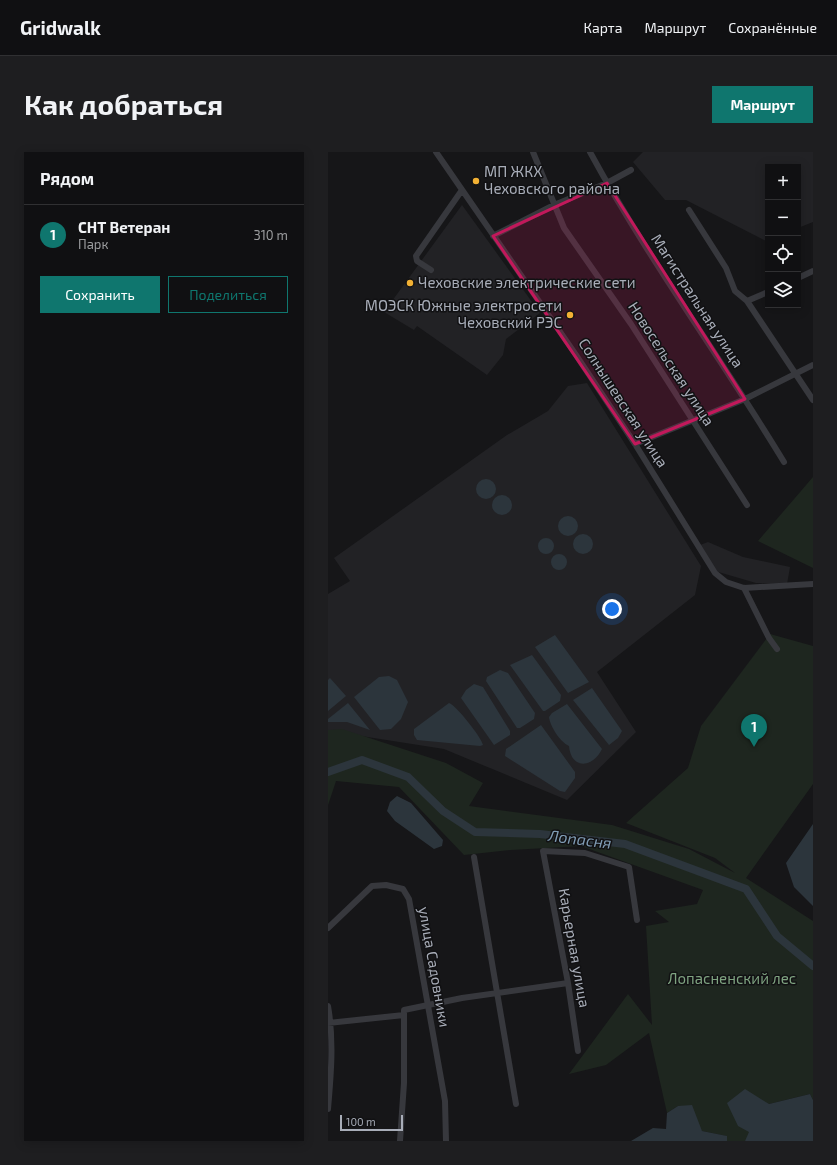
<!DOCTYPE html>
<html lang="ru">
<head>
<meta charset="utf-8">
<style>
  body { margin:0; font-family:"Exo 2",sans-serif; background:#1e1e20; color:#f1f3f6 }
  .controls { position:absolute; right:12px; top:12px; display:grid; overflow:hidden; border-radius:0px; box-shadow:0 2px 10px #0003 }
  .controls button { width:36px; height:36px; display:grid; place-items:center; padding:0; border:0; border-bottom:1px solid #303032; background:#101012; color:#f1f3f6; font:20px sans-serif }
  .scale { position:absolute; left:12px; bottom:10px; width:63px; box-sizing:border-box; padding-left:4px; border:2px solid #a8adb8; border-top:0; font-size:11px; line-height:14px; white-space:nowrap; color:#a8adb8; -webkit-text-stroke:3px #111113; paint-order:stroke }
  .you { position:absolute; left:284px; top:457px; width:14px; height:14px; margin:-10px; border:3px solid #fff; border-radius:50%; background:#1a73e8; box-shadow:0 0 0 6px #1a73e833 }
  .badge { display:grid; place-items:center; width:26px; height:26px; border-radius:50%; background:#0f766e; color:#fff; font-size:13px; font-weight:700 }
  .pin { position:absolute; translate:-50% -33px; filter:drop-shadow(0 1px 2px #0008) }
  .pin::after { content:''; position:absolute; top:21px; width:14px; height:12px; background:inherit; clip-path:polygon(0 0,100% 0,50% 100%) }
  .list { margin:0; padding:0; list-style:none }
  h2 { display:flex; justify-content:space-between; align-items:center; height:52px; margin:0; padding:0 16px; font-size:17px }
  h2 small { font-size:13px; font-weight:400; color:#9c9d9f }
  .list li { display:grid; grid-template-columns:26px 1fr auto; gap:12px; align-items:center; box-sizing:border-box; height:60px; padding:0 16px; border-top:1px solid #303032 }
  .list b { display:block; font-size:15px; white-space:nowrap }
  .list p { margin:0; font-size:13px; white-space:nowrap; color:#9c9d9f }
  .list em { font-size:13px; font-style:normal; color:#9c9d9f }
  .actions { display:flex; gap:8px; padding:12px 16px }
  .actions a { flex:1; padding:9px 0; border:1px solid #0f766e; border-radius:0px; text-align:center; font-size:14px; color:#0f766e }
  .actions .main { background:#0f766e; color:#fff }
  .icon { flex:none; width:22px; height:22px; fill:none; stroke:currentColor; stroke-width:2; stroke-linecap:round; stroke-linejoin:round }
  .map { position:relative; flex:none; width:485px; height:989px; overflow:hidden; border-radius:0px }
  header { display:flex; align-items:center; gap:24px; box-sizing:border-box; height:56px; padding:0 20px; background:#101012; border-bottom:1px solid #303032 }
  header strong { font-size:19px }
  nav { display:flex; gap:22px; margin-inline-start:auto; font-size:14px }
  .intro { display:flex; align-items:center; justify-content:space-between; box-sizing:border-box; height:96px; padding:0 24px }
  h1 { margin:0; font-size:28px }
  .button { padding:10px 18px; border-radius:0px; background:#0f766e; color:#fff; font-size:14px; font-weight:700 }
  main { display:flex; gap:24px; padding:0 24px }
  aside { flex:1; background:#101012; border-radius:0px; box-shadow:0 2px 10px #0003 }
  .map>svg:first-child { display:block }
</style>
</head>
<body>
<header>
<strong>Gridwalk</strong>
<nav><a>Карта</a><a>Маршрут</a><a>Сохранённые</a></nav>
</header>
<div class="intro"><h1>Как добраться</h1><a class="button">Маршрут</a></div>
<main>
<aside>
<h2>Рядом<small></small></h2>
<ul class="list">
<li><span class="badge">1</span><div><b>СНТ Ветеран</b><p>Парк</p></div><em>310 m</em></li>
</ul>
<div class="actions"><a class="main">Сохранить</a><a>Поделиться</a></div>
</aside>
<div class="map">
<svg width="485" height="989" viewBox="0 0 485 989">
  <rect width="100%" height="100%" fill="#161618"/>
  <path fill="#222225" d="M 315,0 L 485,0 L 485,70 L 470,76 L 470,15 L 440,15 L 440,90 L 358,48 L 337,48 L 305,10 Z
    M 134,53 L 212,161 L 178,187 L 175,203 L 159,223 L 89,174 L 86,178 L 56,160 Z
    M 259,231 L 373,414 L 367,443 L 269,520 L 308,580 L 239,648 L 116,597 L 14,581 L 0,580 L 0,442 L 22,429 L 6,406 L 179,283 L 220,259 L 240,234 Z
    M 380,390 L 415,405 L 462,415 L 459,432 L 428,431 L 387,419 L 372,393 Z"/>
  <path fill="#1e261f" d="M 485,325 L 485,416 L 430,389 Z
    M 442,482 L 485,494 L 485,632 L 418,726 L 485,769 L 485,948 L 482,942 L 441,952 L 417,989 L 399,989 L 398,984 L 374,979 L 350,954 L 339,961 L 321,881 L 278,913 L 241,922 L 300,842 L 324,873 L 318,774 L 341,770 L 327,759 L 369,752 L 375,738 L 253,694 L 183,698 L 136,703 L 71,635 L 8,629 L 0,653 L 0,578 L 14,577 L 118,611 L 155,631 L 141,654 L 284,673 L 361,697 L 407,721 L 387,706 L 298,671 L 360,616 L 373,574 Z"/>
  <path fill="#2c353c" d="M148 337a10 10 0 1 1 20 0a10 10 0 1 1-20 0Z
    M164 353a10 10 0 1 1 20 0a10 10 0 1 1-20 0Z
    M230 374a10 10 0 1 1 20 0a10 10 0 1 1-20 0Z
    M245 392a10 10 0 1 1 20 0a10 10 0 1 1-20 0Z
    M210 394a8 8 0 1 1 16 0a8 8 0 1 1-16 0Z
    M223 410a8 8 0 1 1 16 0a8 8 0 1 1-16 0Z
    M 227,483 L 261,530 L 240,541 L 207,495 Z
    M 204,503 L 233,543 L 232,549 L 217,559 L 215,559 L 182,513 Z
    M 172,518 L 180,521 L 207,561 L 206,567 L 192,576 L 189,576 L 158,529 L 159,525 Z
    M 61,524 L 69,528 L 80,550 L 73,567 L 63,577 L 52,578 L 26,545 L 51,525 Z
    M 2,526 L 18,544 L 0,559 L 0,528 Z
    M 146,532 L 155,535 L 182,579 L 182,583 L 166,593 L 133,546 L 138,538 Z
    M 264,536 L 294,579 L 290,586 L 281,593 L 245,548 Z
    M 20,551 L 42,578 L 19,570 L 0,570 L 0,567 Z
    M 121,551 C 128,553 154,586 155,593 L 152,594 L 89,588 L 86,583 L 86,577 Z
    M 239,552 L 274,597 C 265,616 243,618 241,594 C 232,590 222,574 221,565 L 224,561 Z
    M 213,573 L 247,620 L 247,626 L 237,640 L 232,639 L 177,604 L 178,597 Z
    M 69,644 L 83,651 L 115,688 L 114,694 L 106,697 L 67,669 L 59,659 L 62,650 Z
    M 485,672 L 485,754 L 466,735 L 458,711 Z
    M 417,937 L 441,952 L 482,942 L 485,948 L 485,989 L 417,989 L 421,980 L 410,974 L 399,951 Z
    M 364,953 L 374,979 L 399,984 L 399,989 L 303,989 L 325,976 L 338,977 L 339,961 L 350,954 Z"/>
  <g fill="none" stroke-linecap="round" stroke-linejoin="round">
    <path stroke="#2c353c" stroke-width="8" d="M 0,620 L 34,608 L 80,625 L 115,659 L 147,680 L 212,682 L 297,692 L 418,737 L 449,784 L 485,814"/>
    <path stroke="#37383d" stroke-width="6" d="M 108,0 L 248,203 L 307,292 L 387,421 L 398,430 L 416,436 L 485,432
      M 205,0 L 236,76 L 303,172 L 419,353
      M 262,0 C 320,107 393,206 456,310
      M 361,58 L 398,116 L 407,139 L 419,149 L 485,248
      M 165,84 L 226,53 L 279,31 L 303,18
      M 103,118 L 89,109 L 88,104 L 134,38
      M 470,126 L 485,119
      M 419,149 L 440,140
      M 307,292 L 417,247 L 485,213
      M 416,436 L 441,486 L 449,497
      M 146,705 L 188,952
      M 0,776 L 44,734 L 58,733 L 75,737 L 81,747 L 117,949 L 118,989
      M 0,854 C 6,888 3,923 0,957
      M 0,871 L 76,863 L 76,858 L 134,846 L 240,831
      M 250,899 L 240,831 L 215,699 L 257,701 L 301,715 L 309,768
      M 72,989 L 76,931 L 76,863"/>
  </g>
  <path fill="#c2185b" fill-opacity="0.2" stroke="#c2185b" stroke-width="3" stroke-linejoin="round" d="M 279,31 L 417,247 L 307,292 L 165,84 Z"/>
  <g fill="#f2b134" stroke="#111113" stroke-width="1.5">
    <circle cx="148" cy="29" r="4"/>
    <circle cx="82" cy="131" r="4"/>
    <circle cx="242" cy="163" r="4"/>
  </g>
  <g text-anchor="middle" stroke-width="3" stroke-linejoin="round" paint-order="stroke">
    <g font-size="15" fill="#a8adb8" stroke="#111113" text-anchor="start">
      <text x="156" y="25">МП ЖКХ<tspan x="156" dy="17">Чеховского района</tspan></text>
      <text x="90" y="136">Чеховские электрические сети</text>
      <text x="234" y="159" text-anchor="end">МОЭСК Южные электросети<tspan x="234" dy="17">Чеховский РЭС</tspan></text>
    </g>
    <g font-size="15" fill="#a8adb8" stroke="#111113">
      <text transform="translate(369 149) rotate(57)" y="5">Магистральная улица</text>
      <text transform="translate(343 212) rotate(57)" y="5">Новосельская улица</text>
      <text transform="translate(295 251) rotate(57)" y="5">Солнышевская улица</text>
      <text transform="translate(246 796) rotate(80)" y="5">Карьерная улица</text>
      <text transform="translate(106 815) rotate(80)" y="5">улица Садовники</text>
    </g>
    <g font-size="15" fill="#7fa381" stroke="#111113">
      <text x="404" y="832">Лопасненский лес</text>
    </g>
    <g font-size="16" font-style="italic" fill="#7f9bb3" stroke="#111113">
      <text transform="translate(252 687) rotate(7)" y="6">Лопасня</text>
    </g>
  </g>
</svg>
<div class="controls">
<button>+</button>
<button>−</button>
<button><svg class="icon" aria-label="locate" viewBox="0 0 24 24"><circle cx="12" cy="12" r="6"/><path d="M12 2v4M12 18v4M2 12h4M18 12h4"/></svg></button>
<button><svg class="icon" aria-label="layers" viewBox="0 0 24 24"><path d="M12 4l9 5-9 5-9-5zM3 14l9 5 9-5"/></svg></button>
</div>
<div class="scale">100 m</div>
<div class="you"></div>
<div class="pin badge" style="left:426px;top:595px">1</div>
</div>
</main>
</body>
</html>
